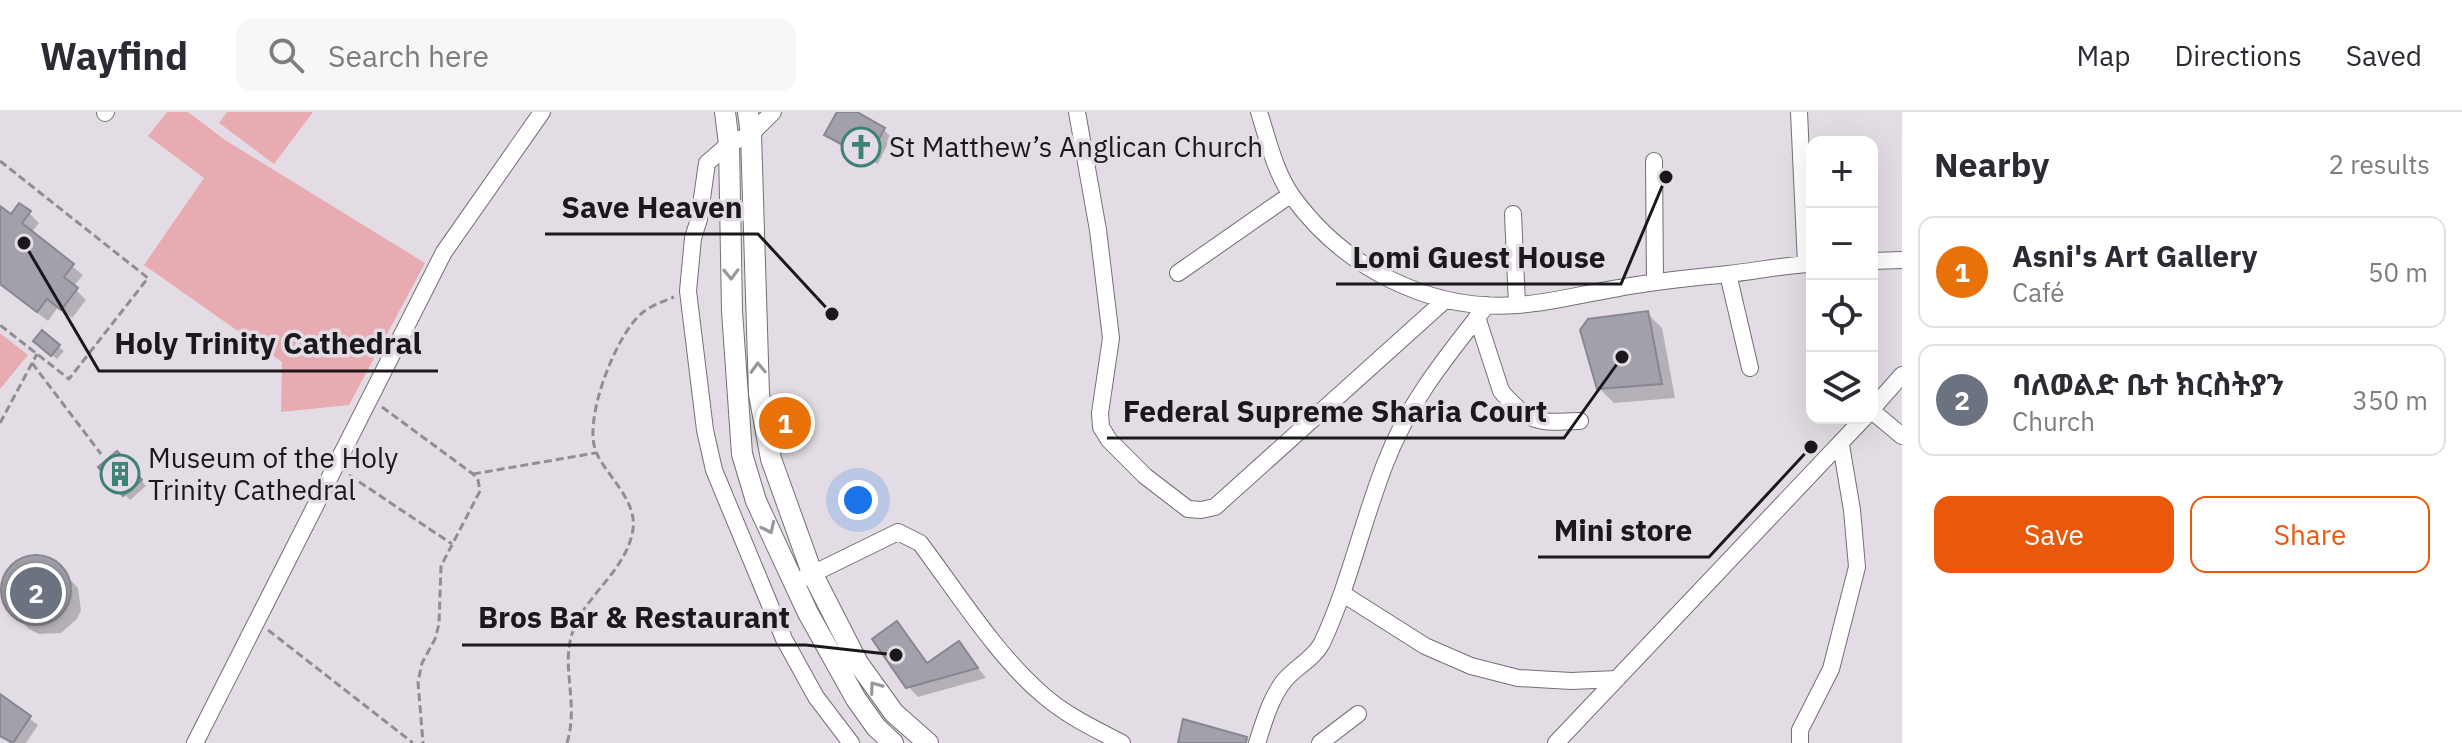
<!DOCTYPE html>
<html lang="en">
<head>
<meta charset="utf-8">
<style>
  body { margin:0; font-family:"IBM Plex Sans","Noto Sans Ethiopic",sans-serif; background:#f7f7f7; color:#2b2b33 }
  .controls { position:absolute; right:24px; top:24px; display:grid; overflow:hidden; border-radius:16px; box-shadow:0 8px 32px #0002 }
  .controls button { width:72px; height:72px; display:grid; place-items:center; padding:0; border:0; border-bottom:2px solid #e1e1e2; background:#fff; color:#2b2b33; font:40px sans-serif }
  .you { position:absolute; left:858px; top:388px; width:28px; height:28px; margin:-20px; border:6px solid #fff; border-radius:50%; background:#1a73e8; box-shadow:0 0 0 12px #1a73e833 }
  .badge { display:grid; place-items:center; width:52px; height:52px; border-radius:50%; background:#ea580c; color:#fff; font-size:26px; font-weight:700 }
  .pin { position:absolute; translate:-50% -50%; border:4px solid #fff; box-shadow:0 2px 8px #0006 }
  .list { margin:0; padding:0; list-style:none }
  h2 { display:flex; justify-content:space-between; align-items:center; height:104px; margin:0; padding:0 32px; font-size:34px }
  h2 small { font-size:26px; font-weight:400; color:#7c7c81 }
  .list li { display:grid; grid-template-columns:52px 1fr auto; gap:24px; align-items:center; box-sizing:border-box; height:112px; margin:0 16px 16px; padding:0 16px; border:2px solid #e1e1e2; border-radius:16px }
  .list b { display:block; font-size:30px; white-space:nowrap }
  .list p { margin:0; font-size:26px; white-space:nowrap; color:#7c7c81 }
  .list em { font-size:26px; font-style:normal; color:#7c7c81 }
  .actions { display:flex; gap:16px; padding:24px 32px }
  .actions a { flex:1; padding:18px 0; border:2px solid #ea580c; border-radius:16px; text-align:center; font-size:28px; color:#ea580c }
  .actions .main { background:#ea580c; color:#fff }
  .icon { flex:none; width:44px; height:44px; fill:none; stroke:currentColor; stroke-width:2; stroke-linecap:round; stroke-linejoin:round }
  .map { position:relative; flex:none; width:1902px; height:631px; overflow:hidden }
  header { display:flex; align-items:center; gap:48px; box-sizing:border-box; height:112px; padding:0 40px; background:#fff; border-bottom:2px solid #e1e1e2 }
  header strong { font-size:38px }
  nav { display:flex; gap:44px; margin-inline-start:auto; font-size:28px }
  .search { width:560px; height:72px; background:#f7f7f7; display:flex; align-items:center; gap:20px; box-sizing:border-box; padding:0 28px; border-radius:16px; color:#7c7c81; font-size:30px }
  main { display:flex }
  aside { flex:1; background:#fff }
  .map>svg:first-child { display:block }
</style>
</head>
<body>
<header>
<strong>Wayfind</strong>
<div class="search"><svg class="icon" aria-label="search" viewBox="0 0 24 24"><circle cx="10" cy="10" r="6"/><path d="M15 15l6 6"/></svg>Search here</div>
<nav><a>Map</a><a>Directions</a><a>Saved</a></nav>
</header>
<main>
<div class="map">
<svg width="1902" height="631" viewBox="0 0 1902 631">
  <rect width="100%" height="100%" fill="#e3dce5"/>
  <path fill="#e8abb1" d="M 167,0 L 188,0 L 225,28 L 425,151 L 349,293 L 281,300 L 282,250 L 144,153 L 204,66 L 148,24 Z
    M 227,0 L 313,0 L 274,52 L 219,11 Z
    M 0,221 L 28,243 L 0,277 Z"/>
  <path fill="#0003" d="M 840,0 L 853,0 L 884,18 L 891,25 L 878,52 L 834,30 L 827,23 Z
    M 0,96 L 11,105 L 29,101 L 39,111 L 31,121 L 83,163 L 73,175 L 86,188 L 72,206 L 58,195 L 48,209 L 0,172 Z
    M 1647,201 L 1662,216 L 1675,286 L 1614,291 L 1599,276 Z
    M 42,221 L 64,239 L 57,247 L 40,234 Z
    M 122,346 L 146,374 L 130,388 L 101,355 Z
    M 42,446 L 52,449 L 78,476 L 81,498 L 77,507 L 61,521 L 39,522 L 29,517 L 9,498 L 4,487 L 3,476 L 12,456 L 20,449 Z
    M 897,512 L 929,553 L 958,531 L 986,566 L 918,585 L 908,574 Z
    M 0,585 L 38,613 L 26,631 L 10,631 L 0,624 Z"/>
  <path fill="#a2a1ab" stroke="#888790" stroke-width="2" d="M 837,0 L 857,0 L 885,16 L 869,46 L 824,23 Z
    M 19,91 L 31,99 L 22,111 L 74,152 L 64,165 L 78,176 L 61,198 L 47,187 L 37,200 L 0,172 L 0,94 L 11,102 Z
    M 1648,199 L 1662,272 L 1597,277 L 1580,218 L 1588,207 Z
    M 42,218 L 60,233 L 51,244 L 33,229 Z
    M 117,339 L 142,368 L 123,384 L 98,355 Z
    M1 478a35 35 0 1 1 70 0a35 35 0 1 1-70 0Z
    M 897,509 L 927,551 L 959,529 L 978,556 L 906,576 L 872,527 Z
    M 0,582 L 31,604 L 13,631 L 0,624 Z
    M 1183,607 L 1247,625 L 1246,631 L 1178,631 Z"/>
  <g fill="none" stroke-linecap="round" stroke-linejoin="round">
    <defs>
      <path id="minor" d="M 773,0 L 751,22 L 729,32 L 707,51 L 699,107 L 693,126 L 688,179 L 705,318 L 714,358 L 784,527 L 816,585 L 851,631
        M 1077,0 L 1098,118 L 1111,226 L 1100,301 L 1101,315 L 1109,328 L 1145,364 L 1188,397 L 1201,398 L 1215,395 L 1444,189
        M 1259,0 C 1268,28 1275,60 1292,84 C 1343,155 1430,200 1517,193 C 1551,191 1586,181 1619,176 C 1655,169 1691,166 1728,162 C 1756,159 1784,153 1812,152
        M 1799,0 L 1806,152
        M 105,1 L 106,0
        M 1654,49 L 1655,169
        M 1513,102 L 1517,193
        M 1872,149 L 1902,148
        M 1178,161 L 1290,83
        M 1728,162 L 1750,256
        M 1477,205 L 1501,279 C 1529,312 1539,311 1580,309
        M 1872,297 L 1902,263
        M 1872,299 L 1902,324
        M 804,466 L 898,420 L 920,431 C 957,480 997,544 1043,583 C 1067,604 1095,617 1122,631
        M 1343,482 L 1425,534 L 1471,554 L 1518,566 L 1571,569 L 1617,567
        M 195,631 L 444,140 L 542,0
        M 1257,631 C 1264,610 1270,587 1284,569 C 1295,555 1313,548 1322,531 C 1349,473 1362,411 1385,352 C 1409,289 1447,244 1487,193
        M 1320,631 L 1358,602
        M 1556,631 L 1864,306
        M 1800,631 L 1800,618 L 1831,557 L 1857,455 L 1852,398 L 1841,333"/>
      <path id="major" d="M 725,0 L 729,32 L 732,199 L 742,342 L 756,389 L 808,501 L 856,587 L 876,615 L 893,631
        M 748,0 L 751,22 L 759,282 L 771,347 L 812,461 L 858,551 L 894,601 L 928,631"/>
    </defs>
    <use href="#minor" stroke="#746e76" stroke-width="18"/>
    <use href="#major" stroke="#746e76" stroke-width="22"/>
    <path stroke="#928d94" stroke-width="3" stroke-dasharray="8 4" stroke-linecap="butt" d="M 0,49 L 148,166 L 69,267 L 0,213
      M 32,251 L 101,342
      M 382,295 L 473,362 L 478,368 L 480,379 L 441,454 L 439,512 L 435,527 L 422,551 L 418,570 L 423,631
      M 0,311 L 37,242
      M 473,362 L 595,341
      M 349,363 L 452,432
      M 268,518 L 413,631
      M 567,631 C 579,592 561,556 572,522 C 584,483 627,459 633,417 C 637,389 608,365 597,342 C 581,311 616,222 642,201 C 650,194 664,189 674,185"/>
    <use href="#minor" stroke="#fff" stroke-width="16"/>
    <use href="#major" stroke="#fff" stroke-width="20"/>
  </g>
  <defs><path id="oneway-chevron" d="M-2-3.5L2.5 0L-2 3.5" fill="none" stroke-width="1.6" stroke-linecap="round" stroke-linejoin="round" transform="scale(2)"/></defs>
  <g stroke="#989799">
    <use href="#oneway-chevron" transform="translate(731 162) rotate(89)"/>
    <use href="#oneway-chevron" transform="translate(758 256) rotate(-92)"/>
    <use href="#oneway-chevron" transform="translate(769 416) rotate(65)"/>
    <use href="#oneway-chevron" transform="translate(875 575) rotate(-126)"/>
  </g>
  <defs>
    <symbol id="church-ring" viewBox="-11 -11 22 22"><circle r="9.5" fill="#e3dce5" stroke="#3e8175" stroke-width="1.5"/><path d="M-1.2-6h2.4v3.5h3.3v2.4h-3.3V6h-2.4V-.1h-3.3v-2.4h3.3Z" fill="#3e8175"/></symbol>
    <symbol id="building-ring" viewBox="-11 -11 22 22"><circle r="9.5" fill="#e3dce5" stroke="#3e8175" stroke-width="1.5"/><path d="M-4-6H4V6H1V3H-1V6H-4ZM-2.5-4.3h1.7v1.8h-1.7ZM.8-4.3h1.7v1.8H.8ZM-2.5-1h1.7V.8h-1.7ZM.8-1h1.7V.8H.8Z" fill="#3e8175"/></symbol>
  </defs>
  <g fill-rule="evenodd">
    <use href="#church-ring" x="839" y="13" width="44" height="44"/>
    <use href="#building-ring" x="98" y="340" width="44" height="44"/>
  </g>
  <g text-anchor="middle" stroke-width="7" stroke-linejoin="round" paint-order="stroke">
    <g font-size="28" fill="#1b181c" stroke="#e3dce5" text-anchor="start">
      <text x="889" y="45">St Matthew’s Anglican Church</text>
      <text x="148" y="356">Museum of the Holy<tspan x="148" dy="32">Trinity Cathedral</tspan></text>
    </g>
  </g>
  <path fill="none" stroke="#1b181c" stroke-width="3" d="M832 202L758 122H545M1666 65L1621 172H1336M24 131L99 259H438M1622 245L1564 326H1107M1811 335L1709 445H1538M896 543L806 533H462"/>
  <g fill="#1b181c" stroke="#e3dce5" stroke-width="3">
    <circle cx="832" cy="202" r="8"/>
    <circle cx="1666" cy="65" r="8"/>
    <circle cx="24" cy="131" r="8"/>
    <circle cx="1622" cy="245" r="8"/>
    <circle cx="1811" cy="335" r="8"/>
    <circle cx="896" cy="543" r="8"/>
  </g>
  <g font-size="30" text-anchor="middle" font-weight="bold" fill="#1b181c" stroke="#e3dce5" stroke-width="7" stroke-linejoin="round" paint-order="stroke">
    <text x="652" y="106">Save Heaven</text>
    <text x="1479" y="156">Lomi Guest House</text>
    <text x="268" y="242">Holy Trinity Cathedral</text>
    <text x="1335" y="310">Federal Supreme Sharia Court</text>
    <text x="1623" y="429">Mini store</text>
    <text x="634" y="516">Bros Bar &amp; Restaurant</text>
  </g>
</svg>
<div class="controls">
<button>+</button>
<button>−</button>
<button><svg class="icon" aria-label="locate" viewBox="0 0 24 24"><circle cx="12" cy="12" r="6"/><path d="M12 2v4M12 18v4M2 12h4M18 12h4"/></svg></button>
<button><svg class="icon" aria-label="layers" viewBox="0 0 24 24"><path d="M12 4l9 5-9 5-9-5zM3 14l9 5 9-5"/></svg></button>
</div>
<div class="you"></div>
<div class="pin badge" style="left:785px;top:311px;background:#e8710a">1</div>
<div class="pin badge" style="left:36px;top:481px;background:#6b7280">2</div>
</div>
<aside>
<h2>Nearby<small>2 results</small></h2>
<ul class="list">
<li><span class="badge" style="background:#e8710a">1</span><div><b>Asni's Art Gallery</b><p>Café</p></div><em>50 m</em></li>
<li><span class="badge" style="background:#6b7280">2</span><div><b>ባለወልድ ቤተ ክርስትያን</b><p>Church</p></div><em>350 m</em></li>
</ul>
<div class="actions"><a class="main">Save</a><a>Share</a></div>
</aside>
</main>
</body>
</html>
